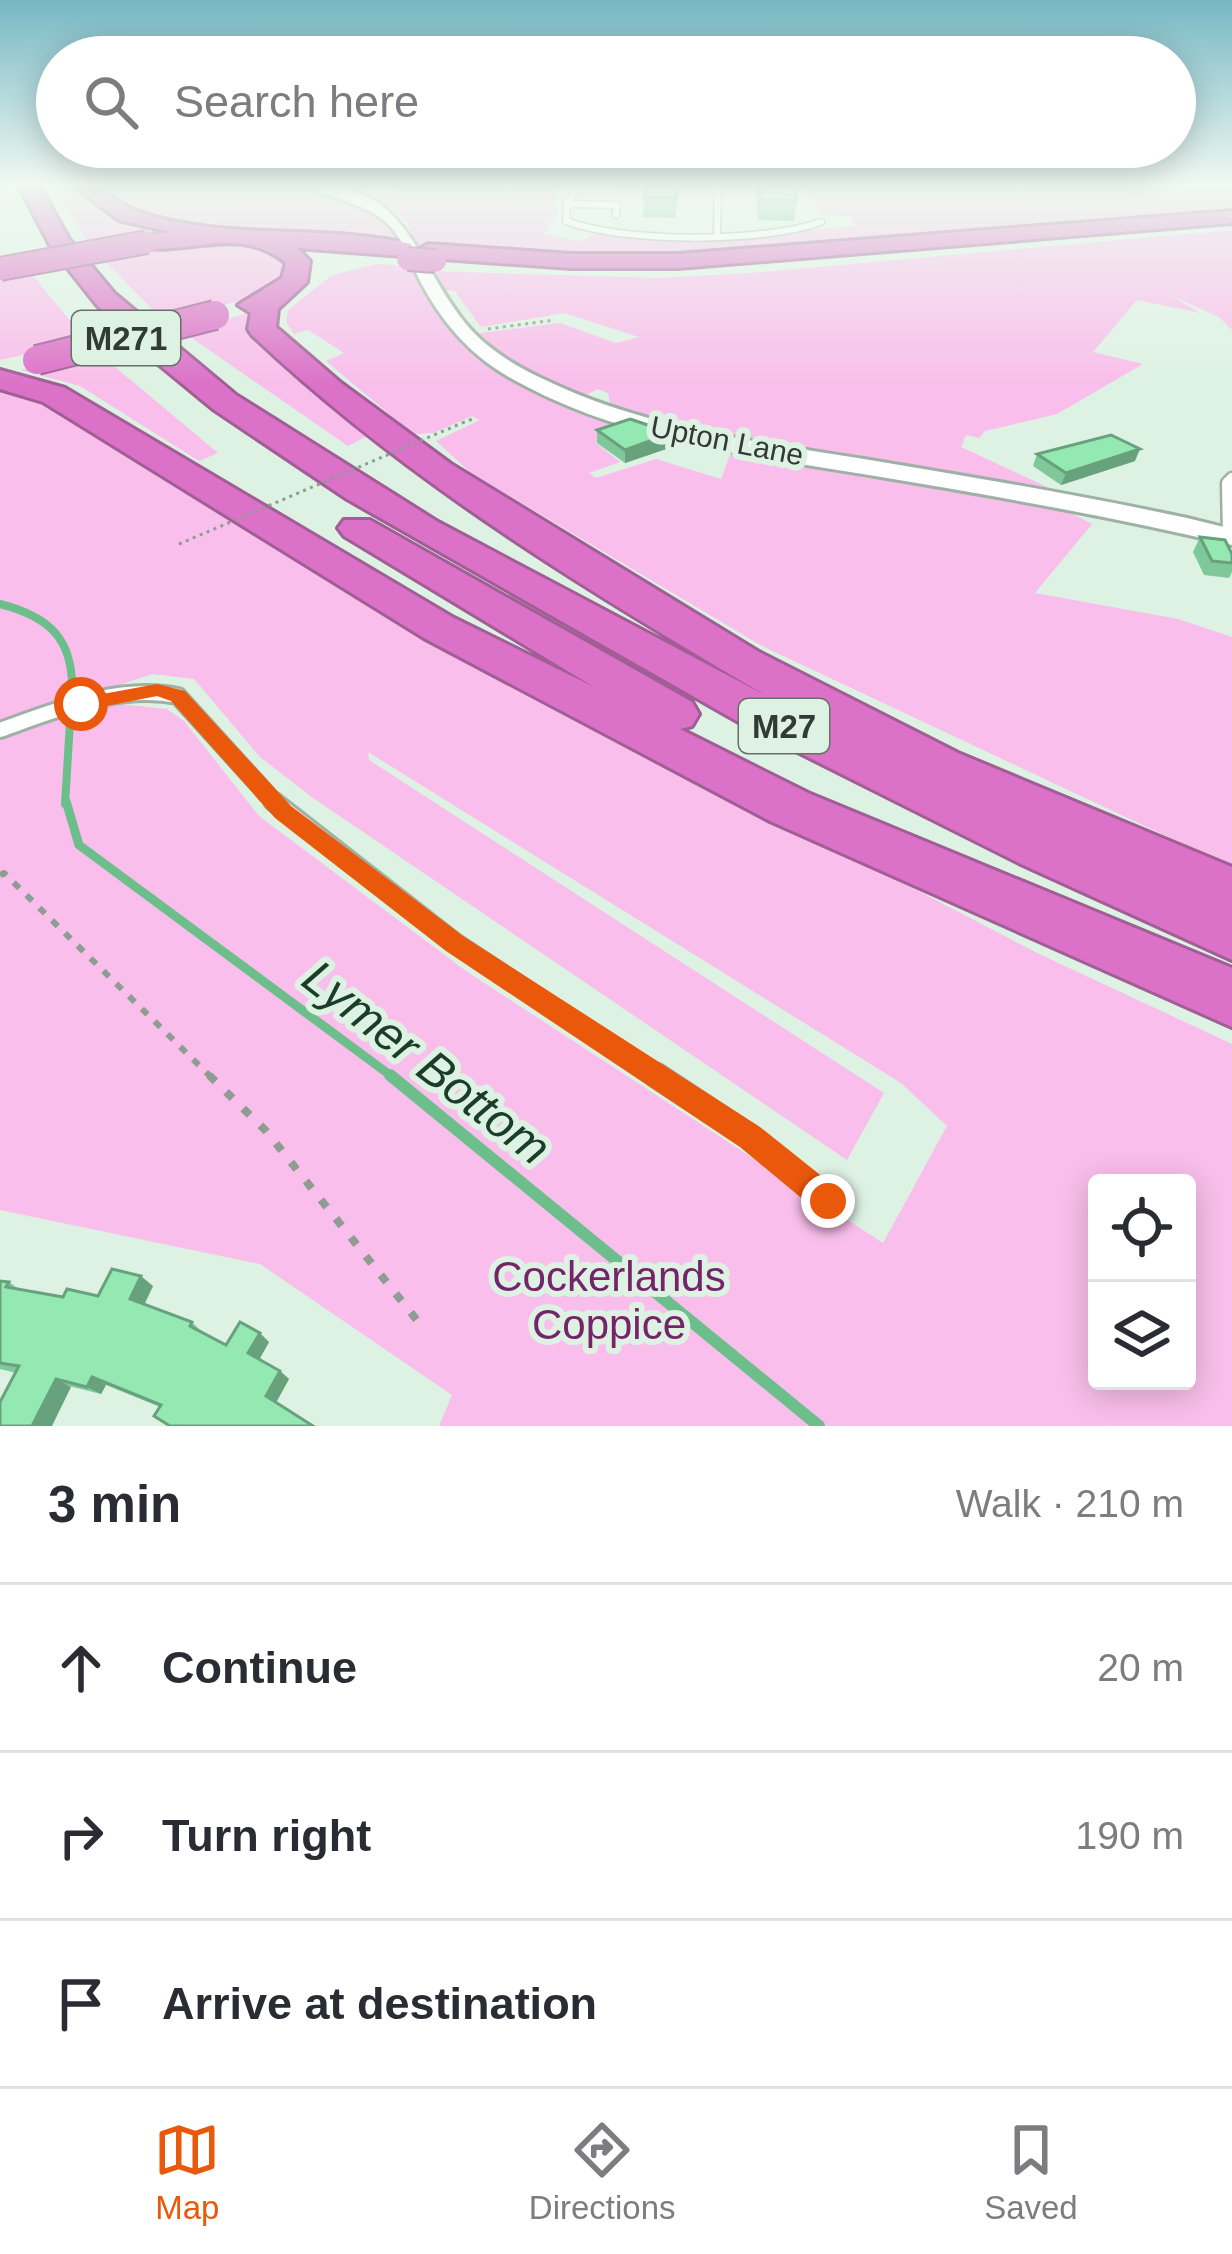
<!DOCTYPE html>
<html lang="en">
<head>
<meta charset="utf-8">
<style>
  body { margin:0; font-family:Helvetica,sans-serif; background:#f2f2f3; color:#2b2b33 }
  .controls { position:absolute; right:36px; bottom:36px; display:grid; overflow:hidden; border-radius:12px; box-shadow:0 6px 30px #0003 }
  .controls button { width:108px; height:108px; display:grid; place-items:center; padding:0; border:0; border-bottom:3px solid #e1e1e2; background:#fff; color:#2b2b33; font:60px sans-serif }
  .stop { position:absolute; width:36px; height:36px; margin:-27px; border:9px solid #ea580c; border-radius:50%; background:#fff }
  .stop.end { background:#ea580c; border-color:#fff; box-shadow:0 3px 12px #0008 }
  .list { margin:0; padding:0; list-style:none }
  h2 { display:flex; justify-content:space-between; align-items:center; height:156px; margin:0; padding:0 48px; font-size:51px }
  h2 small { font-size:39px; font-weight:400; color:#7c7c81 }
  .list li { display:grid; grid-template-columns:78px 1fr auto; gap:36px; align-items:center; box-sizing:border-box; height:168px; padding:0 48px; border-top:3px solid #e1e1e2 }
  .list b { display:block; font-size:45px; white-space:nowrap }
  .list em { font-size:39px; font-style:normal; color:#7c7c81 }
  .icon { flex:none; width:66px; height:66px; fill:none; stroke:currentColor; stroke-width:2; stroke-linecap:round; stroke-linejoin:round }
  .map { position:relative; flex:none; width:1232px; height:1426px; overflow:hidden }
  .search { position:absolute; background:#fff; box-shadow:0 6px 30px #0003; left:36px; right:36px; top:36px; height:132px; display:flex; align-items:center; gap:30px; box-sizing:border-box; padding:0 42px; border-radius:66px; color:#7c7c81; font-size:45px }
  .sheet { height:660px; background:#fff }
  nav { display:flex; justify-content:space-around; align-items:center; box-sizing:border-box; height:168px; border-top:3px solid #e1e1e2; background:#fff; font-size:33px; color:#7c7c81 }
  nav a { display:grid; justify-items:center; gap:6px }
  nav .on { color:#ea580c }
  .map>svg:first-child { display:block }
</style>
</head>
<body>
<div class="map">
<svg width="1232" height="1426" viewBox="0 0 1232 1426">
  <rect width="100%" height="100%" fill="#ddf2e3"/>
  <path fill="#f9beeb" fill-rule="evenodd" d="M 50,184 L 78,184 L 116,215 L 149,230 L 90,245 Z
    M 97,184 C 162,184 381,163 400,242 L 161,220 L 130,207 Z
    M 404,184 L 561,184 L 555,190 L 557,213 L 544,234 L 580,241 L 595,234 L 686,238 L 857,226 L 849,216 L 821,215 L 801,184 L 1232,184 L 1232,212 C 1033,220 836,254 637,257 C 564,258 490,251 417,245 L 406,221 L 369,197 L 397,192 Z
    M 1232,230 L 1232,330 L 1219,317 L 1170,295 L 1200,313 L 1137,300 L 1093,352 L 1143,364 L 1057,414 L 985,431 L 979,438 L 966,435 L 961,447 L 1047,487 L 1047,494 L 694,431 L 610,403 L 608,393 L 598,389 L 580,398 L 531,376 L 473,334 L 560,323 L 616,343 L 639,337 L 564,313 L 481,327 L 455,291 L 441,289 L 430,271 L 657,278 L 750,273 Z
    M 175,242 C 214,242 252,237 285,261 L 283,277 L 264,294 L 164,321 L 99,255 Z
    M 376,264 L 417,267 L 451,328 L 480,358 L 626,429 L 596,443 L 620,462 L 589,473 L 596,478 L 656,459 L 721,479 L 731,452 L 1063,509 L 1092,524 L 1035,593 L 1178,619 L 1232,637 L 1232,867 L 762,646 L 471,473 L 436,441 L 480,420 L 472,416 L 433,433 L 413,434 L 326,361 L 344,353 L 308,330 L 294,334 L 286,322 L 288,310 L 332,275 Z
    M 28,270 L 87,341 L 0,360 L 0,274 Z
    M 255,311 L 371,434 L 348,446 L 183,332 Z
    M 96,351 L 218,453 L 199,461 L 80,386 L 21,370 Z
    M 0,385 L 29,391 L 642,747 L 1037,953 L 1232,1044 L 1232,1426 L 439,1426 L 452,1395 L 260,1264 L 0,1210 ZM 152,674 L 194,679 L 260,757 L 313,798 L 847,1160 L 884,1093 L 369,760 L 368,752 L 901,1083 L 947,1126 L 883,1243 L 466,971 L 259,816 L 184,721 L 167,709 L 120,704 L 64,716 L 61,705 ZM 1097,1183 L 1187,1183 L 1187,1381 L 1097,1381 Z"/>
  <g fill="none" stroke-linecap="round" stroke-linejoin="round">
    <path stroke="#6cbf8b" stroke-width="8" d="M 0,604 C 51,617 74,640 72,694
      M 65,804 L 70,722"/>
    <path stroke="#6cbf8b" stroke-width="9" d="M 66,801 L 79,845 L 394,1078"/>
    <path stroke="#6cbf8b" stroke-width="12" d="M 390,1075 L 819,1426"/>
    <defs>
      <path id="service-far4" d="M 579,184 L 567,204 L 566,221 C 624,243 762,243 821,222
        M 567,204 L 617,205 L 616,215
        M 717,232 L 718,184"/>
      <path id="service-far3" d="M 1228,536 L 1227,483 L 1232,478"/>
      <path id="service-far2" d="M 0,730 C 56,710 118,684 178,696 L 276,804"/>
      <path id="service-far1" d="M 273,801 L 455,943 L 660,1078"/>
      <path id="service" d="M 656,1075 L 750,1137 L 828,1201"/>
      <path id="tertiary" d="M 305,184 C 409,183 413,259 466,324 C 485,347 512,364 539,377 C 640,427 754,442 864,459 C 972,477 1080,495 1187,518 L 1232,529 L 1232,545 C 1114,517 995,496 875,476 C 754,456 624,441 516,381 C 471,357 441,322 418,277 C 409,258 402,237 386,222 C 362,201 330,200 305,184 Z"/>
      <path id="motorway" d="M 18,184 L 38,184 L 69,239 L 114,293 L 236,395 L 438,522 L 767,696 C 587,591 404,479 252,335 L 248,329 L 251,313 L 238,305 L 282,278 L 286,263 C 239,224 190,256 139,247 L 139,237 L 170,232 L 119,220 L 71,184 C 101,184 111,201 137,211 C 225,242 321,223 411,244 L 411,254 L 403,256 L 297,248 L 310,261 L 307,282 L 278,309 L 276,327 L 341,383 L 451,464 L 759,652 L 958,753 L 1232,867 L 1232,960 L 1021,864 L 742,724 L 347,499 L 213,409 L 151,358 L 96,304 L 51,247 Z
        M 1232,211 L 1232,223 L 678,268 L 571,268 L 428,258 L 416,251 L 428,244 L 571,254 L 678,254 Z
        M 0,370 L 65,388 L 454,618 L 594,687 L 344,536 L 338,528 L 344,520 L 370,520 L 692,702 L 699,714 L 692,726 L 680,729 L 808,793 L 1232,968 L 1232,1027 L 770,821 L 424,638 L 43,402 L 0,389 Z"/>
    </defs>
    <use href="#service-far4" stroke="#9eb1a4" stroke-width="9"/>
    <use href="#service-far3" stroke="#9eb1a4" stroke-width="15"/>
    <use href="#service-far2" stroke="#9eb1a4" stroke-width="20"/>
    <use href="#service-far1" stroke="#9eb1a4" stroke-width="22"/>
    <use href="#service" stroke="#9eb1a4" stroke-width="27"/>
    <use href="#tertiary" stroke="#9eb1a4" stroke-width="6"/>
    <use href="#motorway" stroke="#a05e95" stroke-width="6"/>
    <path stroke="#8e9c92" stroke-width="3" stroke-dasharray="3 4.5" stroke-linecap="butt" d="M 619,187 L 636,187
      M 680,187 L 705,188
      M 734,189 L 759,189
      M 488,329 L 554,320
      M 462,423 L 475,418"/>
    <path stroke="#8e9c92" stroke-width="6" stroke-dasharray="8 10" stroke-linecap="butt" d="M 0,875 L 4,873 L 212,1078"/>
    <path stroke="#8e9c92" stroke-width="8" stroke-dasharray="9 15" stroke-linecap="butt" d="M 209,1075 L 266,1131 L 424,1329"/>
    <use href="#service-far4" stroke="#fff" stroke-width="6"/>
    <use href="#service-far3" stroke="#fff" stroke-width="10"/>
    <use href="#service-far2" stroke="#fff" stroke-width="14"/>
    <use href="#service-far1" stroke="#fff" stroke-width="16"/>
    <use href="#service" stroke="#fff" stroke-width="21"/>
    <use href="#tertiary" fill="#fff" fill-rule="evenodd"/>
    <use href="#motorway" fill="#dc72c8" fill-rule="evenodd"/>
    <defs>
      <path id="motorway-bridge-far1" d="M 408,259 L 435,261
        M 0,269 L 147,242"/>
      <path id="motorway-bridge" d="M 37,360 L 215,315"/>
    </defs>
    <use href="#motorway-bridge-far1" stroke="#a05e95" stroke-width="26" stroke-linecap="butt"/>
    <use href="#motorway-bridge" stroke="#a05e95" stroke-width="32" stroke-linecap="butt"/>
    <path stroke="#8e9c92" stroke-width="3" stroke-dasharray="3 4.5" stroke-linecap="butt" d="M 179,544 L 462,423"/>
    <use href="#motorway-bridge-far1" stroke="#dc72c8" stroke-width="22"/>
    <use href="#motorway-bridge" stroke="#dc72c8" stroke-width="28"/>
  </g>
  <path fill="#7fc899" d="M 646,184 L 680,184 L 675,218 L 643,217 L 644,197 Z
    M 755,184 L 794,184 L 797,201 L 794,221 L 758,220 Z
    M 597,430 L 672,433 L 672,447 L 625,463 L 597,443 Z
    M 1037,454 L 1135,461 L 1061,485 L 1033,466 Z
    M 1200,537 L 1232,554 L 1232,572 L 1229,578 L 1204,575 L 1193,552 Z
    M 0,1281 L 9,1282 L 20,1290 L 63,1297 L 98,1296 L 153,1286 L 145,1304 L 192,1322 L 202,1332 L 226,1345 L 269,1342 L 259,1359 L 280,1371 L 289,1379 L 276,1403 L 160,1407 L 106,1385 L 101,1394 L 0,1369 Z"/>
  <path fill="#68a27d" d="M 672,433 L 672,447 L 625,463 L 625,450 Z
    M 1140,449 L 1135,461 L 1061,485 L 1066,473 Z
    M 141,1276 L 153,1286 L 142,1308 L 130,1299 Z
    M 260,1333 L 269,1342 L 258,1362 L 248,1353 Z
    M 280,1371 L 289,1379 L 275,1404 L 266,1396 Z
    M 92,1377 L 106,1385 L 101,1394 L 87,1387 Z
    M 56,1379 L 71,1387 L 52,1426 L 32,1426 Z"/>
  <path fill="#94e8b2" stroke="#68a27d" stroke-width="3" d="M 646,184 L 678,184 L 676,198 L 644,197 Z
    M 759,184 L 794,184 L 797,201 L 760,200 Z
    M 630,419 L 672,433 L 625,450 L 597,430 Z
    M 1111,435 L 1140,449 L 1066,473 L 1037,454 Z
    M 1200,537 L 1225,540 L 1232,554 L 1232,563 L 1212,561 Z
    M 112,1269 L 141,1276 L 130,1299 L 192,1322 L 190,1326 L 226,1345 L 240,1322 L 260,1333 L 248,1353 L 280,1371 L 266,1396 L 313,1426 L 170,1426 L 154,1416 L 161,1405 L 92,1377 L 87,1387 L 56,1379 L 32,1426 L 0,1426 L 0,1402 L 19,1366 L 0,1363 L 0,1281 L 9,1282 L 6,1287 L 63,1297 L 67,1289 L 98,1296 Z"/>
  <linearGradient id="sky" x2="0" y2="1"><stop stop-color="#76b8c3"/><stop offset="0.48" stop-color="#f0f9f2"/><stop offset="1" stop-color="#f0f9f2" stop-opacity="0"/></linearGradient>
  <rect width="1232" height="384" fill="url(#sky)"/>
  <path fill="#ea580c" d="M 157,684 L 185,691 L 291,806 L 463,936 L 760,1127 L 839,1190 L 843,1201 L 839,1211 L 828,1216 L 817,1211 L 740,1147 L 446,951 L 275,818 L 171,701 L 157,696 L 81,711 L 71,704 L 81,698 Z"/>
  <g text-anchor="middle" stroke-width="12" stroke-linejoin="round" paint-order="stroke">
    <g font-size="30" fill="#323a35" stroke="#ddf2e3">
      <text transform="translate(727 441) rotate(11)" y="10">Upton Lane</text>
    </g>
    <g fill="#ddf2e3" stroke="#657169" stroke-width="3">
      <rect x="72" y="311" width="108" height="54" rx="9"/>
      <rect x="739" y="699" width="90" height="54" rx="9"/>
    </g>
    <g font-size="33" font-weight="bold" fill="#323a35">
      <text x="126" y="350">M271</text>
      <text x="784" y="738">M27</text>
    </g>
    <g font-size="42" fill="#762469" stroke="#ddf2e3">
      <text x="609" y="1291">Cockerlands<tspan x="609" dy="48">Coppice</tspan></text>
    </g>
    <g font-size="48" font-style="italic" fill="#1a3d28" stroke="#ddf2e3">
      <text transform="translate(427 1062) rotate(38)" y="17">Lymer Bottom</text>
    </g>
  </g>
</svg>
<div class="controls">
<button><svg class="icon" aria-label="locate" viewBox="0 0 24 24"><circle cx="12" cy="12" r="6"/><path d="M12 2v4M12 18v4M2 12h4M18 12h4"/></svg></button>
<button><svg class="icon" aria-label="layers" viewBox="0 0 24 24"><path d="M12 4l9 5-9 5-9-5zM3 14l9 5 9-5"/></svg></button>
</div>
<div class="stop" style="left:81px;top:704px"></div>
<div class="stop end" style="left:828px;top:1201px"></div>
<div class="search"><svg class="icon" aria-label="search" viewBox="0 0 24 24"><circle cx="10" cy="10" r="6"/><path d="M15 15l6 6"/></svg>Search here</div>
</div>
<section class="sheet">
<h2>3 min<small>Walk · 210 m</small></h2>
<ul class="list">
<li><svg class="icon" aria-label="ahead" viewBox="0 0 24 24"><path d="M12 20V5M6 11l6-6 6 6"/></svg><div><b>Continue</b></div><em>20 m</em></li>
<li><svg class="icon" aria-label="right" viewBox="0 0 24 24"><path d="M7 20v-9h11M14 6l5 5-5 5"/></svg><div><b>Turn right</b></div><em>190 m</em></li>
<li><svg class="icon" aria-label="arrive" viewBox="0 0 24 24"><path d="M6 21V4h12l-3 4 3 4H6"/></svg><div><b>Arrive at destination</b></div></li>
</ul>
</section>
<nav>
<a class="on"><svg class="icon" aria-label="map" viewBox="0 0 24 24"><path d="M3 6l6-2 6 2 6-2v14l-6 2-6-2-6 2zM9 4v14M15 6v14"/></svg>Map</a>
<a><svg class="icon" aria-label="directions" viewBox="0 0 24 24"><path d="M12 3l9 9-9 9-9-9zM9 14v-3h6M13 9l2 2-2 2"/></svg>Directions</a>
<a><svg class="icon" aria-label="saved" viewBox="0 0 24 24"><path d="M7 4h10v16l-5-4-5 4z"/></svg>Saved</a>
</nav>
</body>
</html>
